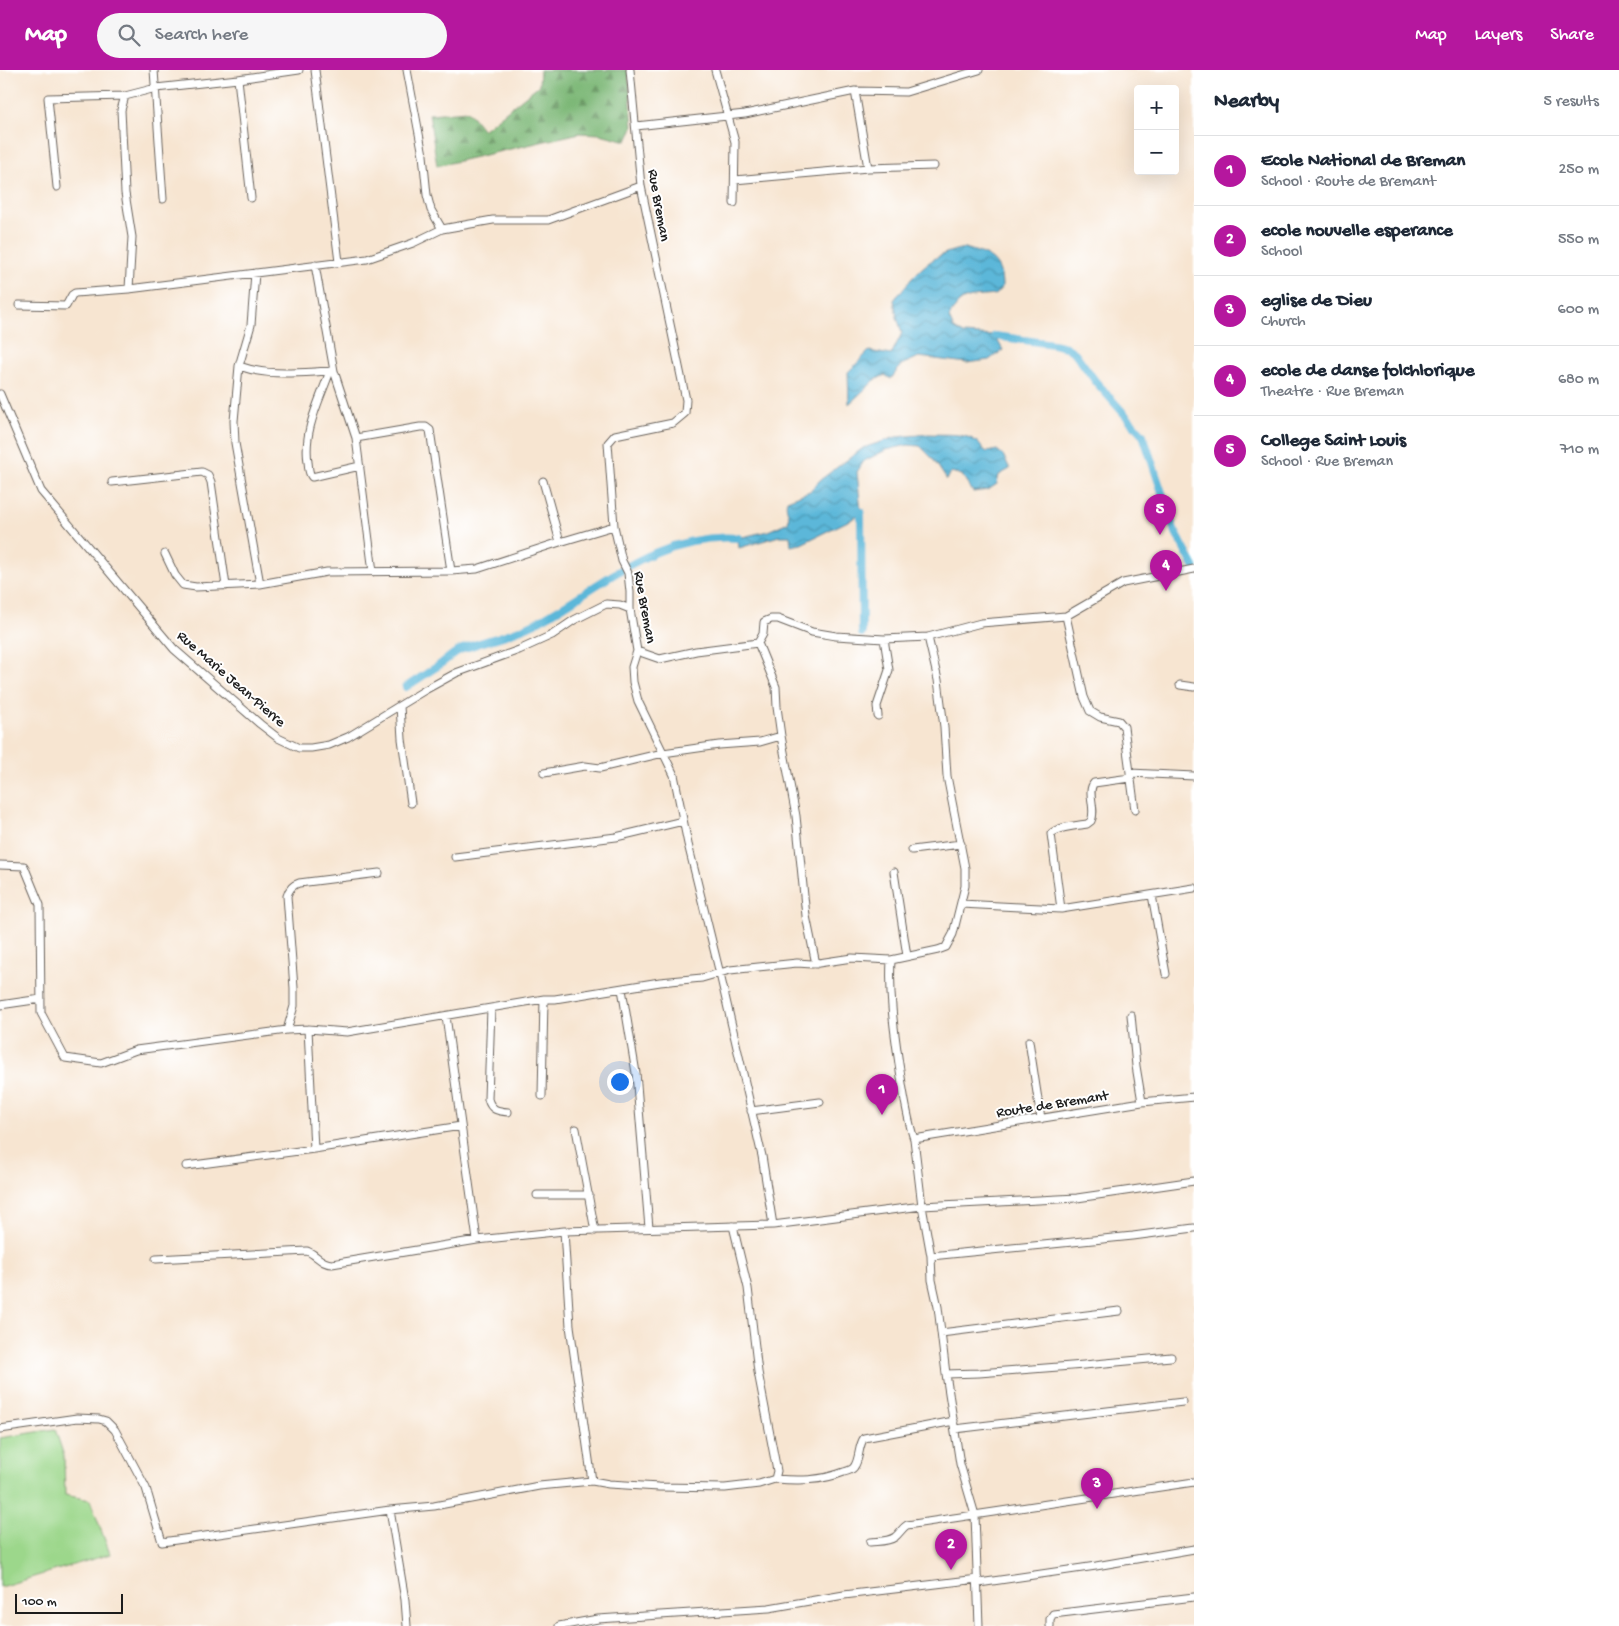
<!DOCTYPE html>
<html lang="en">
<head>
<meta charset="utf-8">
<style>
  body { margin:0; font-family:"Gochi Hand",sans-serif; background:#f6f6f7; color:#1f2937 }
  .controls { position:absolute; right:15px; top:15px; display:grid; overflow:hidden; border-radius:5px; box-shadow:0 5px 20px #0002 }
  .controls button { width:45px; height:45px; display:grid; place-items:center; padding:0; border:0; border-bottom:1px solid #e0e1e3; background:#fff; color:#1f2937; font:25px sans-serif }
  .scale { position:absolute; left:15px; bottom:12px; width:108px; box-sizing:border-box; padding-left:5px; border:2px solid #1c1c1c; border-top:0; font-size:14px; line-height:18px; white-space:nowrap; color:#1c1c1c; -webkit-text-stroke:4px #fff; paint-order:stroke }
  .you { position:absolute; left:619px; top:1011px; width:18px; height:18px; margin:-12px; border:4px solid #fff; border-radius:50%; background:#1a73e8; box-shadow:0 0 0 8px #1a73e833 }
  .badge { display:grid; place-items:center; width:32px; height:32px; border-radius:50%; background:#b5179e; color:#fff; font-size:16px; font-weight:700 }
  .pin { position:absolute; translate:-50% -41px; filter:drop-shadow(0 1px 2px #0008) }
  .pin::after { content:''; position:absolute; top:26px; width:18px; height:15px; background:inherit; clip-path:polygon(0 0,100% 0,50% 100%) }
  .list { margin:0; padding:0; list-style:none }
  h2 { display:flex; justify-content:space-between; align-items:center; height:65px; margin:0; padding:0 20px; font-size:21px }
  h2 small { font-size:16px; font-weight:400; color:#747a83 }
  .list li { display:grid; grid-template-columns:32px 1fr auto; gap:15px; align-items:center; box-sizing:border-box; height:70px; padding:0 20px; border-top:1px solid #e0e1e3 }
  .list b { display:block; font-size:19px; white-space:nowrap }
  .list p { margin:0; font-size:16px; white-space:nowrap; color:#747a83 }
  .list em { font-size:16px; font-style:normal; color:#747a83 }
  .icon { flex:none; width:28px; height:28px; fill:none; stroke:currentColor; stroke-width:2; stroke-linecap:round; stroke-linejoin:round }
  .map { position:relative; flex:none; width:1194px; height:1556px; overflow:hidden }
  header { display:flex; align-items:center; gap:30px; box-sizing:border-box; height:70px; padding:0 25px; background:#b5179e; color:#fff }
  header strong { font-size:24px }
  nav { display:flex; gap:28px; margin-inline-start:auto; font-size:18px }
  .search { width:350px; height:45px; background:#f6f6f7; display:flex; align-items:center; gap:12px; box-sizing:border-box; padding:0 18px; border-radius:28px; color:#747a83; font-size:19px }
  main { display:flex }
  aside { flex:1; background:#fff }
  .map>svg:first-child { display:block }
</style>
</head>
<body>
<header>
<strong>Map</strong>
<div class="search"><svg class="icon" aria-label="search" viewBox="0 0 24 24"><circle cx="10" cy="10" r="6"/><path d="M15 15l6 6"/></svg>Search here</div>
<nav><a>Map</a><a>Layers</a><a>Share</a></nav>
</header>
<main>
<div class="map">
<svg width="1194" height="1556" viewBox="0 0 1194 1556">
  <defs>
    <pattern id="forest-firs" width="22" height="20" patternUnits="userSpaceOnUse" patternTransform="scale(1.25)"><rect width="22" height="20" fill="#7db877"/><path d="M5 1l3.5 6h-7zM16 11l3.5 6h-7z" fill="#669561"/></pattern>
    <pattern id="water-waves" width="16" height="10" patternUnits="userSpaceOnUse" patternTransform="scale(1.25)"><rect width="16" height="10" fill="#5bb7d9"/><path d="M0 5q4-4 8 0t8 0" fill="none" stroke="#4a94af"/></pattern>
  </defs>
  <rect width="100%" height="100%" fill="#fff"/>
  <filter id="ink" filterUnits="userSpaceOnUse"><feTurbulence type="fractalNoise" baseFrequency=".02" numOctaves="2"/><feDisplacementMap in="SourceGraphic" scale="10" xChannelSelector="R" yChannelSelector="G"/><feConvolveMatrix kernelMatrix="1 2 1 2 8 2 1 2 1" color-interpolation-filters="sRGB"/></filter>
  <filter id="wash" filterUnits="userSpaceOnUse"><feTurbulence type="fractalNoise" baseFrequency=".0096" numOctaves="4" result="noise"/><feDisplacementMap in="SourceGraphic" scale="20" xChannelSelector="R" yChannelSelector="G"/><feGaussianBlur stdDeviation="1.12" result="paint"/><feColorMatrix in="noise" values="0 0 0 0 0 0 0 0 0 0 0 0 0 0 0 0 0 1.4 0 .05"/><feComposite in="paint" operator="in"/></filter>
  <g filter="url(#wash)">
    <rect width="100%" height="100%" fill="#f7e5d1"/>
    <path fill="#9cd78b" stroke="#5c7a54" d="M 55,1359 L 64,1386 L 65,1425 L 90,1430 L 110,1484 L 0,1517 L 0,1368 Z"/>
    <path fill="url(#forest-firs)" stroke="#4c6a4a" d="M 540,0 L 628,0 L 633,57 L 627,71 L 600,64 L 580,63 L 437,96 L 429,44 L 468,41 L 483,60 L 539,15 Z"/>
    <path fill="url(#water-waves)" stroke="#3c6a7a" d="M 965,178 C 989,185 1002,190 1002,217 L 995,225 C 970,228 961,223 949,248 L 954,259 L 963,264 L 995,266 L 1003,280 L 989,290 L 967,293 L 919,287 L 901,295 L 891,309 L 885,305 L 875,310 L 849,334 L 848,302 L 869,281 L 891,285 L 902,263 L 897,247 L 894,230 C 916,203 929,184 965,178 Z
      M 928,364 C 943,365 963,362 976,371 C 980,374 982,379 987,382 L 997,380 L 1003,385 L 1010,399 L 999,405 L 997,414 L 988,420 L 973,422 L 962,405 L 951,402 L 947,410 L 933,389 L 920,376 L 908,375 L 886,380 L 864,391 L 857,402 L 861,442 L 854,448 L 801,474 L 791,476 L 790,466 L 779,466 L 739,478 L 738,468 L 768,461 L 788,452 C 791,444 784,438 787,430 L 810,421 L 820,410 L 863,378 L 896,367 Z"/>
    <g fill="none" stroke-linecap="round" stroke-linejoin="round">
      <path stroke="#5bb7d9" stroke-width="8" d="M 995,266 L 1053,274 L 1066,277 L 1075,283 L 1096,312 L 1143,365 L 1174,459 L 1194,497
        M 861,442 L 862,563
        M 406,617 C 417,610 427,603 438,596 C 445,591 452,584 460,580 C 485,570 510,566 535,553 C 602,517 655,462 738,468"/>
    </g>
  </g>
  <g filter="url(#ink)">
    <g fill="none" stroke-linecap="round" stroke-linejoin="round">
      <defs>
        <path id="street" d="M 154,0 L 163,129
          M 315,0 L 339,192
          M 407,0 L 423,85 L 427,125 L 431,140 L 442,159
          M 630,0 L 641,116 L 686,330 L 685,343 L 673,353 L 615,365 L 608,373 L 614,456 L 622,491 L 628,503 L 630,522 L 630,539 L 637,581 L 632,597 L 633,612 L 638,631 L 674,705 L 688,774 L 720,904 L 762,1086 L 773,1155
          M 715,0 L 735,72 L 734,133
          M 238,9 L 251,128
          M 855,21 L 868,98
          M 125,26 L 121,40 L 125,123 L 132,167 L 129,219
          M 636,56 L 745,44 L 855,21 L 906,22 L 979,0
          M 735,110 L 868,98 L 934,96
          M 57,117 L 48,28 L 125,26 L 156,18 L 238,9 L 299,0
          M 315,195 L 334,301 L 356,368 L 373,502
          M 255,203 L 251,255 L 239,296 L 234,351 L 235,373 L 260,514
          M 19,235 L 66,236 L 72,225 L 75,223 L 129,219 L 367,189 L 413,173 L 442,159 L 493,150 L 548,150 L 641,116
          M 239,296 C 269,307 302,302 334,301
          M 330,301 C 320,330 303,360 308,392 C 309,398 308,403 312,407 L 360,396
          M 0,324 L 41,421 L 174,579 L 260,654 L 278,668 L 299,678 L 311,678 L 329,675 L 348,667 L 425,620 L 456,603 L 519,580 L 552,565 L 574,550 L 606,534 L 620,535 L 630,539
          M 356,368 L 420,357 L 426,357 L 430,360 L 451,501
          M 543,411 L 560,472
          M 112,412 L 202,402 L 208,405 L 211,412 L 226,516
          M 165,484 L 175,505 L 183,515 L 196,517 L 260,514 L 327,502 L 451,501 L 477,499 L 560,472 L 614,456
          M 1066,546 L 1084,627 L 1090,641 L 1100,647 L 1119,651 L 1124,657 L 1135,740
          M 758,573 L 776,617 L 777,637 L 781,666 L 796,746 L 806,846 L 816,894
          M 637,581 L 660,589 L 696,581 L 758,573 L 763,564 L 764,552 L 771,549 L 778,549 L 812,562 L 836,566 L 884,569 L 928,567 L 981,553 L 1066,546 L 1123,513 L 1194,499
          M 1180,615 L 1194,617
          M 400,636 L 402,669 L 411,733
          M 878,646 L 877,636 L 889,600 L 884,569
          M 544,703 L 585,696 L 600,698 L 663,683 L 719,675 L 760,672 L 781,666
          M 1130,703 L 1194,706
          M 912,780 L 961,774
          M 455,787 L 616,767 L 683,751
          M 0,795 L 24,796 L 40,835 L 41,943 L 65,988 L 101,993 L 136,980 L 287,960 L 308,959 L 347,962 L 544,929 L 555,929 L 660,912 L 702,908 L 730,900 L 797,893 L 812,894 L 852,888 L 891,890 L 938,880 L 946,877 L 953,864 L 965,816 L 965,798 L 947,706 L 944,657 L 938,610 L 928,567
          M 894,802 L 907,886
          M 1152,825 L 1166,904
          M 961,834 L 1061,839 L 1194,818
          M 1061,839 L 1051,764 C 1058,756 1077,756 1087,754 L 1091,751 C 1097,739 1086,722 1094,713 L 1130,708
          M 891,890 C 889,925 894,959 899,994 C 903,1019 906,1045 914,1069 L 922,1136 L 931,1186 L 932,1210 L 938,1237 L 946,1304 L 960,1394 L 975,1445 L 979,1556
          M 622,919 L 636,1003 L 649,1158
          M 0,935 L 41,929
          M 491,938 L 488,1029 C 491,1040 497,1041 508,1042
          M 1131,945 L 1136,996 L 1142,1032
          M 446,946 L 477,1170
          M 308,959 L 314,1079
          M 287,960 L 294,936 L 294,918 L 287,826 C 289,819 292,815 299,813 L 379,803
          M 1029,971 L 1041,1049
          M 542,1026 L 544,929
          M 751,1041 L 820,1032
          M 576,1059 L 595,1161
          M 914,1069 L 1142,1032 L 1194,1027
          M 186,1096 L 314,1079 L 461,1056
          M 537,1125 L 589,1125
          M 564,1161 L 570,1256 L 592,1411
          M 931,1186 L 1133,1166 L 1194,1158
          M 156,1189 L 307,1181 C 317,1185 321,1194 332,1194 L 477,1170 L 564,1161 L 773,1155 L 922,1136 L 1077,1128 L 1194,1111
          M 941,1263 L 1119,1241
          M 946,1304 L 979,1303 L 1084,1295 L 1171,1287
          M 0,1359 L 77,1348 L 99,1349 L 106,1351 L 115,1360 L 146,1418 L 162,1472 L 390,1440 L 434,1436 L 539,1416 L 592,1411 L 609,1414 L 659,1417 L 725,1418 L 759,1414 L 775,1409 L 777,1401 L 758,1302 L 748,1218 L 733,1156
          M 955,1359 L 1183,1332
          M 775,1409 C 799,1411 821,1411 844,1402 C 848,1401 852,1400 854,1397 C 860,1389 858,1376 864,1368 L 954,1351
          M 390,1440 L 405,1530 L 407,1556
          M 870,1472 C 878,1471 888,1472 895,1467 C 900,1463 902,1458 907,1455 L 1194,1412
          M 979,1513 L 1096,1496 L 1194,1479
          M 559,1556 L 598,1549 L 769,1538 L 844,1525 L 978,1509
          M 1050,1556 L 1050,1549 L 1053,1544 L 1194,1527"/>
      </defs>
      <use href="#street" stroke="#69625b" stroke-width="9"/>
      <use href="#street" stroke="#fff" stroke-width="7"/>
    </g>
  </g>
  <g text-anchor="middle" stroke-width="4" stroke-linejoin="round" paint-order="stroke">
    <g font-size="15" fill="#1c1c1c" stroke="#fff">
      <text transform="translate(660 135) rotate(80)" y="5">Rue Breman</text>
      <text transform="translate(646 537) rotate(80)" y="5">Rue Breman</text>
      <text transform="translate(232 608) rotate(41)" y="5">Rue Marie Jean-Pierre</text>
      <text transform="translate(1052 1033) rotate(-9)" y="5">Route de Bremant</text>
    </g>
  </g>
</svg>
<div class="controls">
<button>+</button>
<button>−</button>
</div>
<div class="scale">100 m</div>
<div class="you"></div>
<div class="pin badge" style="left:882px;top:1045px">1</div>
<div class="pin badge" style="left:951px;top:1500px">2</div>
<div class="pin badge" style="left:1097px;top:1439px">3</div>
<div class="pin badge" style="left:1166px;top:521px">4</div>
<div class="pin badge" style="left:1160px;top:465px">5</div>
</div>
<aside>
<h2>Nearby<small>5 results</small></h2>
<ul class="list">
<li><span class="badge">1</span><div><b>Ecole National de Breman</b><p>School · Route de Bremant</p></div><em>250 m</em></li>
<li><span class="badge">2</span><div><b>ecole nouvelle esperance</b><p>School</p></div><em>550 m</em></li>
<li><span class="badge">3</span><div><b>eglise de Dieu</b><p>Church</p></div><em>600 m</em></li>
<li><span class="badge">4</span><div><b>ecole de danse folchlorique</b><p>Theatre · Rue Breman</p></div><em>680 m</em></li>
<li><span class="badge">5</span><div><b>College Saint Louis</b><p>School · Rue Breman</p></div><em>710 m</em></li>
</ul>
</aside>
</main>
</body>
</html>
